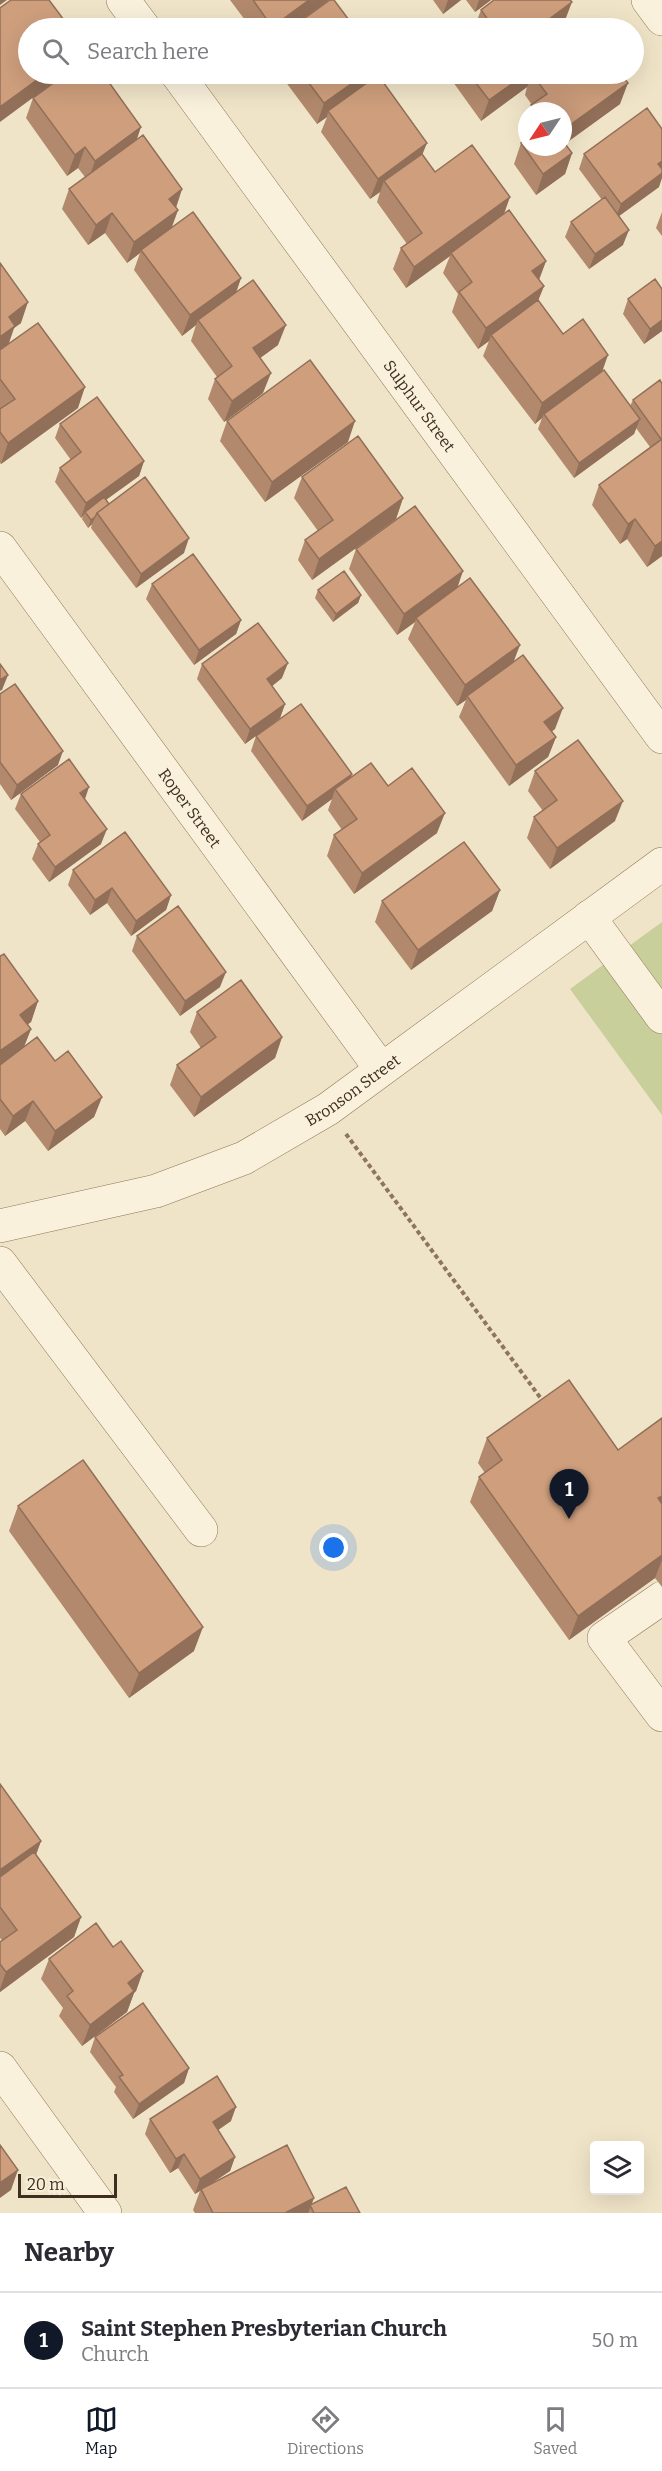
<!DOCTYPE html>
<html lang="en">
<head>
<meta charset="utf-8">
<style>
  body { margin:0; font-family:Bitter,serif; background:#f7f7f7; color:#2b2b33 }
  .controls { position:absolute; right:18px; bottom:18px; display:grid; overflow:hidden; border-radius:6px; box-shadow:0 6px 24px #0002 }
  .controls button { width:54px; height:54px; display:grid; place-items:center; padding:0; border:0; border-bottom:2px solid #e1e1e2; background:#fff; color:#2b2b33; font:30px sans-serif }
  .compass { position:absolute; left:518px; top:102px; width:54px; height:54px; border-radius:50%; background:#fff; box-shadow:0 6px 24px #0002; rotate:235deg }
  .scale { position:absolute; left:18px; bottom:15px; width:99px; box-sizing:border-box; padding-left:6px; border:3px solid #3d2e20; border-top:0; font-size:16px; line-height:21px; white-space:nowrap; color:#3d2e20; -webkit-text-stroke:4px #f7eed8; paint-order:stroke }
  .you { position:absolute; left:334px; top:1548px; width:21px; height:21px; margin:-15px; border:4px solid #fff; border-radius:50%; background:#1a73e8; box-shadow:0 0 0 9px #1a73e833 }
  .badge { display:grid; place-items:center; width:39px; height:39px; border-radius:50%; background:#111827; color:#fff; font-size:20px; font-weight:700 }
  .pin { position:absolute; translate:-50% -50px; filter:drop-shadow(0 2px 3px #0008) }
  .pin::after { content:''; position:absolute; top:32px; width:21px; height:18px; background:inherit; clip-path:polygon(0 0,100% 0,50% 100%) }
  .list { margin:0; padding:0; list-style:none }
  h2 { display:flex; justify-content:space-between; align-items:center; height:78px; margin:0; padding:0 24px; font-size:26px }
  h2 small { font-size:20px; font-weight:400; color:#7c7c81 }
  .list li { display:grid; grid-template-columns:39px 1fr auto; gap:18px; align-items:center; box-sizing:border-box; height:96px; padding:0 24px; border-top:2px solid #e1e1e2 }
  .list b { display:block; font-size:22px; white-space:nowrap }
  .list p { margin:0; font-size:20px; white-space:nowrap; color:#7c7c81 }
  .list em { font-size:20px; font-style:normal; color:#7c7c81 }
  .icon { flex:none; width:33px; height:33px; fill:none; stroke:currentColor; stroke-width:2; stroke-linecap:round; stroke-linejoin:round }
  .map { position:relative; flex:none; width:662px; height:2213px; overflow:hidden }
  .search { position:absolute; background:#fff; box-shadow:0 6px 24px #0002; left:18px; right:18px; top:18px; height:66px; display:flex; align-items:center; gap:15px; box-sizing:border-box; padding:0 21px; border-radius:33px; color:#7c7c81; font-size:22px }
  .sheet { height:174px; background:#fff }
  nav { display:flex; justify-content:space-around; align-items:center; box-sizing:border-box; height:84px; border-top:2px solid #e1e1e2; background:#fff; font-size:16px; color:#7c7c81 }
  nav a { display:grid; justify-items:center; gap:3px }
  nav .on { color:#111827 }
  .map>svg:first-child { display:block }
</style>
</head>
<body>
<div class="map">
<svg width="662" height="2213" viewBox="0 0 662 2213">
  <rect width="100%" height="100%" fill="#f0e4c8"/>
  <path fill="#c9cf9b" d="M 662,922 L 662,1115 L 570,989 Z"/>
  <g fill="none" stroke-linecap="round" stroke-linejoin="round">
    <defs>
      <g id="minor">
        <path d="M 123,0 L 144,28"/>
        <path d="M 648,0 L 662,19"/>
        <path id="s1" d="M 177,74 L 662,737"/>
        <path id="s2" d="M 0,548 L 381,1069"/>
        <path d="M 589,917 L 662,1017"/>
        <path id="s3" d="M 0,1226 L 156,1191 L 244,1158 L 328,1109 L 662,864"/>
        <path d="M 0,1263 L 201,1530"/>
        <path d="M 662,1598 L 604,1638 L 662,1715"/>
        <path d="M 0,2068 L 105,2213"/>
      </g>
    </defs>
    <use href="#minor" stroke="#8d765c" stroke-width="34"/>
    <path stroke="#8d765c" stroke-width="4" stroke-dasharray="4.5 3" stroke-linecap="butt" d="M 346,1134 L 545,1404"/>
    <use href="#minor" stroke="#faf1dc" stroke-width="33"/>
  </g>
  <path fill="#b2896c" d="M 230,0 L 329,0 L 290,28 L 251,28 Z
    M 433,0 L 461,0 L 443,14 Z
    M 466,0 L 491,0 L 475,12 Z
    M 481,10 L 564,23 L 556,28 L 474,28 Z
    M 298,23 L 355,28 L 296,28 Z
    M 284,74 L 376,74 L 374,78 L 422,155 L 435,172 L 504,214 L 546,261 L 539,280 L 544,286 L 538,300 L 563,334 L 602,372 L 630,406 L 633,400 L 662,384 L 662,556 L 647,567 L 627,539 L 620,544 L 592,505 L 599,485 L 650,447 L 636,428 L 634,434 L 574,478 L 538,429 L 542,418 L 535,424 L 483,356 L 489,341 L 478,349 L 452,312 L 458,294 L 443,273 L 450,256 L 406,288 L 393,269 L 401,248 L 407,244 L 377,202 L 380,192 L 370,199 L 321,132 L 327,117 L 317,124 L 282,77 Z
    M 456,74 L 621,74 L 620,104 L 565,144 L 572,153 L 565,174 L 536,195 L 514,164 L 521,143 L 527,147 L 563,111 L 529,111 L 532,105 L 525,95 L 527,87 L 481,121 L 453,82 Z
    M 33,98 L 137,139 L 182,189 L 176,208 L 178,210 L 172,227 L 241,278 L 236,293 L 278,345 L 260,358 L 263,393 L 224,422 L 208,399 L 215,379 L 217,377 L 191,341 L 196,325 L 182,336 L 134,270 L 140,253 L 127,263 L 105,233 L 88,245 L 62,209 L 69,189 L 85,177 L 78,168 L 67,176 L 26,118 Z
    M 527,117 L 527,130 L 524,126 Z
    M 584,154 L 659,187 L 619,216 L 623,245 L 589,269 L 565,237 L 571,222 L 602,200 L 579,169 Z
    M 662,212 L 662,236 L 656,228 Z
    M 0,263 L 21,323 L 14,328 L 8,344 L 78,408 L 1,464 L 0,463 Z
    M 628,299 L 662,331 L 644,344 L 623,314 Z
    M 227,421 L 348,442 L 265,502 L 220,441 Z
    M 60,424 L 144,461 L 139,476 L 106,500 L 109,504 L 184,553 L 136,588 L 91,528 L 92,524 L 88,528 L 82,519 L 83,516 L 81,518 L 55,482 L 60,468 L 71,460 L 55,438 Z
    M 302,477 L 403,498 L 396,519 L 312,580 L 298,560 L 305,540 L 318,531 L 294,498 Z
    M 356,549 L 457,588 L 514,662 L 555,729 L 552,731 L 556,737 L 548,757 L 509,786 L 459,717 L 466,700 L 457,706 L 408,639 L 415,622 L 397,635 L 349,569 Z
    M 152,584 L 241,620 L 236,634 L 194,665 L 146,599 Z
    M 318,590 L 361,595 L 358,603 L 333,622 L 315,598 Z
    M 202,664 L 282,678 L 272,686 L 285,704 L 280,718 L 245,744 L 197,679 Z
    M 0,694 L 58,765 L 11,800 L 0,784 Z
    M 256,736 L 352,774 L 350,779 L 388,786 L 437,833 L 354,894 L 327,856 L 334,835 L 342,830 L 328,810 L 332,799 L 302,821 L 251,751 Z
    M 535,771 L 615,821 L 550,869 L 527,838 L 534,817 L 543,811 L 528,791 Z
    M 21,794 L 85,799 L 101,844 L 49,882 L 32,859 L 38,844 L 40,842 L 15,809 Z
    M 73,870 L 171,895 L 166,910 L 131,936 L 107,903 L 90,915 L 68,885 Z
    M 500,890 L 492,911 L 411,970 L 375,922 L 382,901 Z
    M 137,936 L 220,987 L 180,1016 L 132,951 Z
    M 0,956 L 38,1001 L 31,1022 L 28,1024 L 31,1029 L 24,1047 L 55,1061 L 102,1097 L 94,1117 L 48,1151 L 25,1121 L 5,1136 L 0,1129 Z
    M 197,1012 L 282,1037 L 275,1058 L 194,1117 L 170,1085 L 177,1065 L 201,1048 L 190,1032 Z
    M 662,1418 L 662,1587 L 655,1578 L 569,1640 L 470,1502 L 479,1477 L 485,1473 L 478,1463 L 487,1438 L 618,1450 Z
    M 18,1506 L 194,1651 L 129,1698 L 9,1531 Z
    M 0,1784 L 41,1841 L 36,1855 L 81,1917 L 74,1937 L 0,1992 L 0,1942 L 2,1940 L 0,1938 Z
    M 113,1947 L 143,1971 L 136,1991 L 134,1993 L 127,2012 L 82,2046 L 59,2016 L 63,2008 L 41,1979 L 49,1959 Z
    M 95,2037 L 189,2068 L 184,2083 L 133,2119 L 114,2092 L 116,2087 L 90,2052 Z
    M 150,2119 L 231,2121 L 218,2130 L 235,2157 L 230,2171 L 208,2186 L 314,2198 L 311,2205 L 360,2213 L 195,2213 L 193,2210 L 200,2191 L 195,2194 L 178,2168 L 170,2173 L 145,2134 Z"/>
  <path fill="#916f58" d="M 0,0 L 7,0 L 0,5 Z
    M 309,0 L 329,0 L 290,28 L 272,28 L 272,27 Z
    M 448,0 L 461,0 L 443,14 Z
    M 479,0 L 491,0 L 475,12 Z
    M 572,2 L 564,23 L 556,28 L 545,28 L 548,20 Z
    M 45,74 L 65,74 L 0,122 L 0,107 Z
    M 365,74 L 376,74 L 372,83 L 328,111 L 327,117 L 317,124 L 324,103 Z
    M 526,74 L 540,74 L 532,74 L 527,87 L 481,121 L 489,100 Z
    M 628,83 L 620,104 L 563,145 L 563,130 Z
    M 141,127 L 134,148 L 88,181 L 95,161 Z
    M 427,143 L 419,163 L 384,181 L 380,192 L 370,199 L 378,179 Z
    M 85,147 L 78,168 L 67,176 L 75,155 Z
    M 572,153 L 565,174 L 536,195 L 543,174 Z
    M 662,161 L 662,172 L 658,164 Z
    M 662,173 L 662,178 L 659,187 L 615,219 L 621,204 Z
    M 182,189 L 175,210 L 169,199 Z
    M 510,197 L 503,217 L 451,253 L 450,256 L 406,288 L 414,267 Z
    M 178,210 L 170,231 L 141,250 L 140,253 L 127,263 L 134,242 Z
    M 112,213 L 105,233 L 88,245 L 96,225 Z
    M 629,230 L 623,245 L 589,269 L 595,254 Z
    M 546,261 L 538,282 L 532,271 Z
    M 241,278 L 234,298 L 198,320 L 196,325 L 182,336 L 190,315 Z
    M 544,286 L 536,306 L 491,335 L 489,341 L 478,349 L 486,328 Z
    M 28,302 L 21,323 L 14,328 L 8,346 L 0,352 L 0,337 L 9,317 Z
    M 662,320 L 662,331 L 644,344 L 650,329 Z
    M 286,325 L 278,345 L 245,369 L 253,348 Z
    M 608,355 L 601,375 L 544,414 L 542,418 L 535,424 L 542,403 Z
    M 271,373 L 263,393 L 224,422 L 232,401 Z
    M 85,387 L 78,408 L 1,464 L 8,443 Z
    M 640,419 L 634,434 L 574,478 L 579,463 Z
    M 355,421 L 348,442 L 265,502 L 272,482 Z
    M 144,461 L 139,476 L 86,514 L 85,512 L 83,516 L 81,518 L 86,503 Z
    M 403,498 L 396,519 L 312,580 L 319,559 Z
    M 95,517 L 92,524 L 88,528 L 91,520 Z
    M 635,519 L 627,539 L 620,544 L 628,524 Z
    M 189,538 L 184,553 L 136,588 L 141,574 Z
    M 662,541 L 662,556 L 647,567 L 655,546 Z
    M 463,571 L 456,592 L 416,618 L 415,622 L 397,635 L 404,614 Z
    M 361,595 L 358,603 L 333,622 L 336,614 Z
    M 241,620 L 236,634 L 194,665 L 199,650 Z
    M 520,645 L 512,666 L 467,696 L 466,700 L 457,706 L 465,685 Z
    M 288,663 L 282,678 L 262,694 L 267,679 Z
    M 8,675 L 2,690 L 0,691 L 0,680 Z
    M 285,704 L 280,718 L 245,744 L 250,729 Z
    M 563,708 L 555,729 L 537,742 L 544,722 Z
    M 556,737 L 548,757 L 509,786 L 516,765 Z
    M 63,751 L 58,765 L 11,800 L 17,785 Z
    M 352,774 L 346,788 L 335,789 L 332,799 L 302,821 L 307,806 Z
    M 89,787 L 84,802 L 80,793 Z
    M 623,801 L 615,821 L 550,869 L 557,848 Z
    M 445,813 L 437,833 L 354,894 L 362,873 Z
    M 107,829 L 101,844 L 49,882 L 55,867 Z
    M 112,888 L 107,903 L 90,915 L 95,900 Z
    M 500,890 L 492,911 L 411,970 L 418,950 Z
    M 171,895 L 166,910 L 131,936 L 136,921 Z
    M 226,972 L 220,987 L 180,1016 L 185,1001 Z
    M 38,1001 L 31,1022 L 13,1035 L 20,1015 Z
    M 31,1029 L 23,1049 L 0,1066 L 0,1051 Z
    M 282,1037 L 275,1058 L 194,1117 L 201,1097 Z
    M 102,1097 L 94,1117 L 48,1151 L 55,1131 Z
    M 33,1101 L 25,1121 L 5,1136 L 13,1116 Z
    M 662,1496 L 662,1514 L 658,1498 Z
    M 662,1555 L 662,1560 L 655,1578 L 569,1640 L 578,1616 Z
    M 203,1627 L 194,1651 L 129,1698 L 139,1673 Z
    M 41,1841 L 33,1862 L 0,1886 L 0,1870 Z
    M 81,1917 L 74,1937 L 0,1992 L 0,1989 L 6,1972 Z
    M 143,1971 L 136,1991 L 134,1993 L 127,2012 L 82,2046 L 90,2025 L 128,1983 Z
    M 189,2068 L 184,2083 L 133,2119 L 139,2104 Z
    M 236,2107 L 231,2121 L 208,2137 L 213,2122 Z
    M 184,2154 L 178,2168 L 170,2173 L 176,2159 Z
    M 235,2157 L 230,2171 L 195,2194 L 200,2179 Z
    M 18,2170 L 11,2190 L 0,2198 L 0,2183 Z
    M 314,2198 L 308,2213 L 285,2213 Z"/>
  <path fill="#cf9f7d" stroke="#916f58" stroke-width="1.5" d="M 11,0 L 49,0 L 70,28 L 28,28 L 28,74 L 45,74 L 0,107 L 0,8 Z
    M 253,0 L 309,0 L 272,27 Z
    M 330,0 L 334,0 L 355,28 L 302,28 L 298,23 Z
    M 494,0 L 570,0 L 572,2 L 548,20 L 554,28 L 494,28 L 481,10 Z
    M 66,74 L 103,74 L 141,127 L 95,161 L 85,147 L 75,155 L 33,98 Z
    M 302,74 L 365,74 L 324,103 Z
    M 469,74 L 526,74 L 489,100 Z
    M 532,74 L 621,74 L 628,83 L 563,130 L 563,111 L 535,111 L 531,105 L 547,94 Z
    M 378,75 L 427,143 L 378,179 L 328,111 Z
    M 647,108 L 662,129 L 662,161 L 658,164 L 662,169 L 662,173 L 621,204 L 584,154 Z
    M 143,135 L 182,189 L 169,199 L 178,210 L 134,242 L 112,213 L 96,225 L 69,189 Z
    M 527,139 L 527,147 L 563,147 L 563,141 L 572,153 L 543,174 L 521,143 Z
    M 472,145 L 510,197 L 414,267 L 401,248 L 422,233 L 384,181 L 422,154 L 435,172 Z
    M 605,197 L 629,230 L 595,254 L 571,222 Z
    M 509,210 L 546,261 L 532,271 L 544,286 L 486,328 L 459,292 L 472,282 L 451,253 Z
    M 193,212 L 241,278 L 190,315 L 141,250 Z
    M 0,263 L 28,302 L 9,317 L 15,326 L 0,337 Z
    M 655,279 L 662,289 L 662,320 L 650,329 L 628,299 Z
    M 253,280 L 286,325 L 253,348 L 271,373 L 232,401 L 215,379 L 232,366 L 198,320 Z
    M 538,300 L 563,334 L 583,319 L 608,355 L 542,403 L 491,335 Z
    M 38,323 L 85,387 L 8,443 L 0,432 L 0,409 L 15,399 L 0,379 L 0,350 Z
    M 310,360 L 355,421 L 272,482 L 227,421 Z
    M 604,370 L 640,419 L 579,463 L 544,414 Z
    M 660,380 L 662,384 L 662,439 L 661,439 L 633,400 Z
    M 97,397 L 144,461 L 86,503 L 60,468 L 81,452 L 60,424 Z
    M 358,436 L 403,498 L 319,559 L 305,540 L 333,520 L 302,477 Z
    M 662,439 L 662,541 L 655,546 L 635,519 L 628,524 L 599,485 Z
    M 145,477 L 189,538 L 141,574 L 97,513 Z
    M 104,497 L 109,504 L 97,513 L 95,517 L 91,520 L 85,512 Z
    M 415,506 L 463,571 L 404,614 L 356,549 Z
    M 193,554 L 241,620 L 199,650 L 152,584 Z
    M 344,571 L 361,595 L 336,614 L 318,590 Z
    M 470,578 L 520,645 L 465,685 L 416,618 Z
    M 258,623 L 288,663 L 267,679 L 285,704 L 250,729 L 202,664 Z
    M 523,655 L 563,708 L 544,722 L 556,737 L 516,765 L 467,696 Z
    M 0,664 L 8,675 L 0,680 Z
    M 15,684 L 63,751 L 17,785 L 0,762 L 0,694 Z
    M 301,704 L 352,774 L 307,806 L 256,736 Z
    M 578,740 L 623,801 L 557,848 L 534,817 L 557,800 L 535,771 Z
    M 69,759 L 89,787 L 80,793 L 107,829 L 55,867 L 38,844 L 50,835 L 21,794 Z
    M 371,763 L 388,786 L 412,768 L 445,813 L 362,873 L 334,835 L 357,819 L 335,789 Z
    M 125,832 L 171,895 L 136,921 L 112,888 L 95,900 L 73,870 Z
    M 464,842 L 500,890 L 418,950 L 382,901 Z
    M 178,906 L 226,972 L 185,1001 L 137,936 Z
    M 4,954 L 38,1001 L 20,1015 L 31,1029 L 0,1051 L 0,956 Z
    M 241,980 L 282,1037 L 201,1097 L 177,1065 L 216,1037 L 197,1012 Z
    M 37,1037 L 55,1061 L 68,1051 L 102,1097 L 55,1131 L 33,1101 L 13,1116 L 0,1099 L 0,1065 Z
    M 569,1380 L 618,1450 L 662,1418 L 662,1496 L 658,1498 L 662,1504 L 662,1555 L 578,1616 L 479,1477 L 502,1460 L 487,1438 Z
    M 83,1460 L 203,1627 L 139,1673 L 18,1506 Z
    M 0,1784 L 41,1841 L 0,1870 Z
    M 34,1852 L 81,1917 L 6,1972 L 0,1964 L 0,1942 L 17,1930 L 0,1907 L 0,1877 Z
    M 96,1923 L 113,1947 L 121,1941 L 143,1971 L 128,1983 L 134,1991 L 90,2025 L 67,1996 L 73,1991 L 49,1959 Z
    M 143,2003 L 189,2068 L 139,2104 L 119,2077 L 123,2075 L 95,2037 Z
    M 217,2076 L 236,2107 L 213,2122 L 235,2157 L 200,2179 L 184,2154 L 176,2159 L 150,2119 Z
    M 0,2145 L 18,2170 L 0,2183 Z
    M 287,2145 L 314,2198 L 285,2213 L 213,2213 L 201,2189 Z
    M 346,2187 L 360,2213 L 314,2213 L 310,2205 Z"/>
  <g text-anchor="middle" stroke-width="6" stroke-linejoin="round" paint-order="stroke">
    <g font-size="16" fill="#3d2e20" stroke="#f7eed8">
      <text dy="6" stroke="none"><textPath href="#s1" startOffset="411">Sulphur Street</textPath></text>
      <text dy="6" stroke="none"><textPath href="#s2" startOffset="322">Roper Street</textPath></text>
      <text dy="6" stroke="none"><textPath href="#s3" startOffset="382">Bronson Street</textPath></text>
    </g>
  </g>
</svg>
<div class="controls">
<button><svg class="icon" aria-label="layers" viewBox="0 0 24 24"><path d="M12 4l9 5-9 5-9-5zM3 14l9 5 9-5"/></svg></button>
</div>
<svg class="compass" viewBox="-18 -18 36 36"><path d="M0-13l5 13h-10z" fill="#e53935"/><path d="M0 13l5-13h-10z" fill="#7c7c81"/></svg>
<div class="scale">20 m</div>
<div class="you"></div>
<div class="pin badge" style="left:569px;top:1519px">1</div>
<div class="search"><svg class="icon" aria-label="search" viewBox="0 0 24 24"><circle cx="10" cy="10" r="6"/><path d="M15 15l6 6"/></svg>Search here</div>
</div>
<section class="sheet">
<h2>Nearby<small></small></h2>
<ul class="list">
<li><span class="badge">1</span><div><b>Saint Stephen Presbyterian Church</b><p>Church</p></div><em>50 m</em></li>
</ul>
</section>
<nav>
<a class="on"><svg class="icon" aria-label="map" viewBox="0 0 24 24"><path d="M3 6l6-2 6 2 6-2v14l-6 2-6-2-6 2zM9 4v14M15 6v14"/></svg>Map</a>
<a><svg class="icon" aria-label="directions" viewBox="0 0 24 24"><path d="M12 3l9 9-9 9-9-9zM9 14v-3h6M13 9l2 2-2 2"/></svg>Directions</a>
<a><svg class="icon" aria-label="saved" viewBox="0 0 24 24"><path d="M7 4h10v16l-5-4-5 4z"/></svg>Saved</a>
</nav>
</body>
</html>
